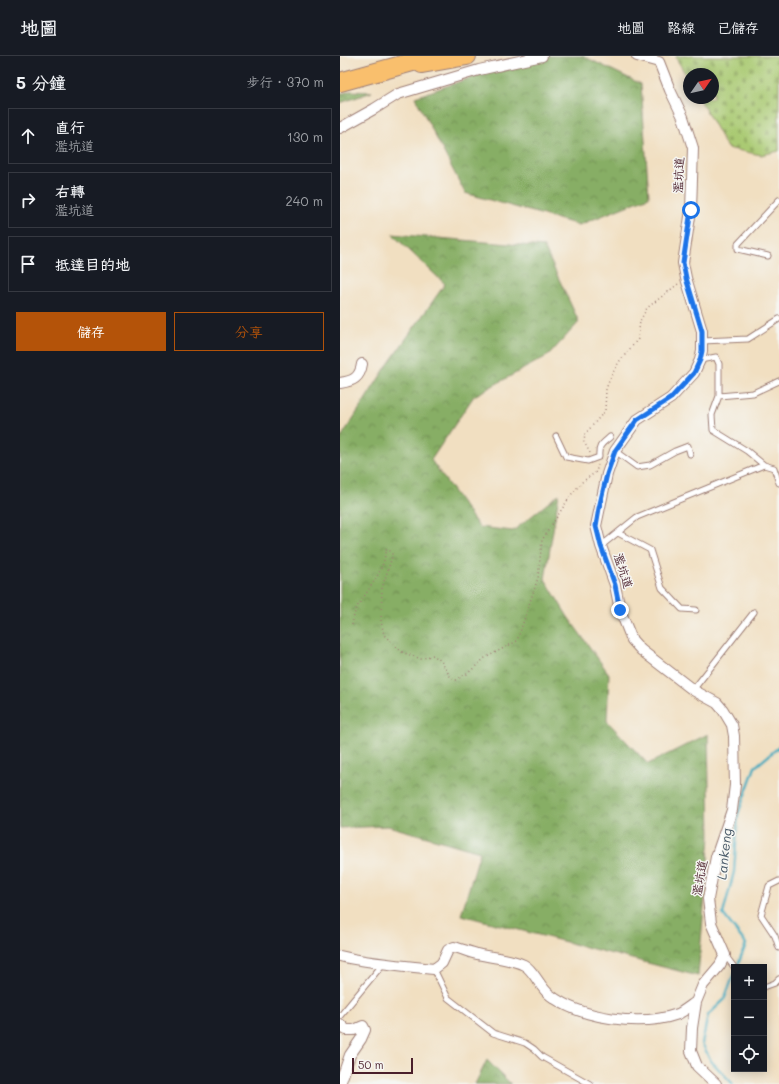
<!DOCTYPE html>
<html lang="zh-TW">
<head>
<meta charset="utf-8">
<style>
  body { margin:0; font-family:Mali,"LXGW WenKai TC",sans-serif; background:#242831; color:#f1f3f6 }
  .controls { position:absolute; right:12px; bottom:12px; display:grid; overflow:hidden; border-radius:0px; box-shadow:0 2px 10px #0003 }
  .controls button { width:36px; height:36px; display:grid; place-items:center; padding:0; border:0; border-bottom:1px solid #363941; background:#171b24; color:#f1f3f6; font:20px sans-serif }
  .compass { position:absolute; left:343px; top:12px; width:36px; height:36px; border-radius:50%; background:#171b24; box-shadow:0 2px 10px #0003; rotate:56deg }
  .scale { position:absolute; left:12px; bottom:10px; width:61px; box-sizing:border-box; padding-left:4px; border:2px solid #4a1f2b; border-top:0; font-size:11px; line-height:14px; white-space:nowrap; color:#4a1f2b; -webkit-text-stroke:3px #f6f6f2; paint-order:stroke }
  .stop { position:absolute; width:12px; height:12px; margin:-9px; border:3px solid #1a73e8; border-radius:50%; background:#fff }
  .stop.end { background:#1a73e8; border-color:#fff; box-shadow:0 1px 4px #0008 }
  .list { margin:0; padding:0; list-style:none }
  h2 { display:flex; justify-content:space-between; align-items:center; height:52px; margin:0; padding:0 16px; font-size:17px }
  h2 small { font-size:13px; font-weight:400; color:#9ea1a6 }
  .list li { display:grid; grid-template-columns:26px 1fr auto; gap:12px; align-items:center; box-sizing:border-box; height:56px; margin:0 8px 8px; padding:0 8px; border:1px solid #363941; border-radius:0px }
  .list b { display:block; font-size:15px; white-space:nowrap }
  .list p { margin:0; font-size:13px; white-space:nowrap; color:#9ea1a6 }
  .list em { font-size:13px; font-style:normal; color:#9ea1a6 }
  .actions { display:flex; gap:8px; padding:12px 16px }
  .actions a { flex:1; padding:9px 0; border:1px solid #b45309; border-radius:0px; text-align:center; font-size:14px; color:#b45309 }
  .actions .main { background:#b45309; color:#fff }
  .icon { flex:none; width:22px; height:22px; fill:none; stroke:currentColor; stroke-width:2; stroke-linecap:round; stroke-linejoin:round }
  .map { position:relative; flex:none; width:439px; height:1028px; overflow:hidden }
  header { display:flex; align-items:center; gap:24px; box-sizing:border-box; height:56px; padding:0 20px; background:#171b24; border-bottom:1px solid #363941 }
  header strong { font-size:19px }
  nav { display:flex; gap:22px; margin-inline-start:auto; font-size:14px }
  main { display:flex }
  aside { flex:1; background:#171b24 }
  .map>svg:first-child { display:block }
</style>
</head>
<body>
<header>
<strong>地圖</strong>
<nav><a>地圖</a><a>路線</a><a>已儲存</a></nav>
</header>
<main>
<aside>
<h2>5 分鐘<small>步行 · 370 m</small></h2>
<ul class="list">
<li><svg class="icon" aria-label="ahead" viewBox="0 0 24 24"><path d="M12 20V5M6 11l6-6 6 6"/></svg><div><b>直行</b><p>濫坑道</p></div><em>130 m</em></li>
<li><svg class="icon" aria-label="right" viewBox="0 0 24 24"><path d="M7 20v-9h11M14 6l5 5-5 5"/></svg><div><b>右轉</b><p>濫坑道</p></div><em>240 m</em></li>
<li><svg class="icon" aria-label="arrive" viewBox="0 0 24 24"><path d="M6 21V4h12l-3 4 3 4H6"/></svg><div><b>抵達目的地</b></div></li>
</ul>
<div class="actions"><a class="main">儲存</a><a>分享</a></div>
</aside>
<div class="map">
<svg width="439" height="1028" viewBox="0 0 439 1028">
  <defs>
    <pattern id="forest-crowns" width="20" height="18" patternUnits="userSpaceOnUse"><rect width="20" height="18" fill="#87ae65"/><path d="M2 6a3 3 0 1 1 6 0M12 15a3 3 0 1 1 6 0" fill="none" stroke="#708d53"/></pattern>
    <pattern id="cemetery-stones" width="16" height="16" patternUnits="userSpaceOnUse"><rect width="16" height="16" fill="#aaca73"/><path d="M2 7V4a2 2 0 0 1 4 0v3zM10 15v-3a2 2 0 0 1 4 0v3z" fill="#94ad64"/></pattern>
  </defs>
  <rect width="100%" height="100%" fill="#f6f6f2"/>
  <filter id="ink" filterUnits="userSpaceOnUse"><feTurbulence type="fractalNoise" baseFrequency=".025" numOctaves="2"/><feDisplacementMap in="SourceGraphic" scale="8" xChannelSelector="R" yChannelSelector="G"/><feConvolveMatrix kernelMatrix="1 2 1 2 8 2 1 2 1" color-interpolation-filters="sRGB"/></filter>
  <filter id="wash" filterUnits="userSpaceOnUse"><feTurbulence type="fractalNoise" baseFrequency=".012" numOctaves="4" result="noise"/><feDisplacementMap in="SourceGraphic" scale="16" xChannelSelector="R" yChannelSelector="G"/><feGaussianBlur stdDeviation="0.9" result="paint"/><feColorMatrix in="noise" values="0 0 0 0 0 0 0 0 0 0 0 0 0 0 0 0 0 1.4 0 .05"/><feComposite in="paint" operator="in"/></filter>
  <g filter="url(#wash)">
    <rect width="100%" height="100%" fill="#f1dfc1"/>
    <path fill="url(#forest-crowns)" stroke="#686648" d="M 194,0 L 243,0 L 301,28 L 309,141 L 239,169 L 125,137 L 75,41 Z
      M 10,35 L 32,36 L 0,47 L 0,38 Z
      M 52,178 L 204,191 L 239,266 L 209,299 L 134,340 L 91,404 L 139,471 L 173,475 L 219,438 L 205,523 L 228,561 L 269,618 L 267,665 L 308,708 L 368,678 L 370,781 L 358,920 L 121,859 L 140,796 L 48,770 L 0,772 L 0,383 L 46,311 L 105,228 Z
      M 147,1004 L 171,1028 L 135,1028 Z"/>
    <path fill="url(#cemetery-stones)" stroke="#7a744f" d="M 337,0 L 439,0 L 439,95 L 421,99 L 387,92 L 359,42 L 373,42 L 373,18 L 349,18 L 349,24 L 336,2 Z"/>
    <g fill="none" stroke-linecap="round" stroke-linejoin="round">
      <path stroke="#3faabf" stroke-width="2.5" d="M 397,911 L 406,888 L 383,858 L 394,816 L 398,758 L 415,711 L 439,691
        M 393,1028 L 371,1005 L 362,987 L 368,959 L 384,944 L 394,918"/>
    </g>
  </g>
  <g filter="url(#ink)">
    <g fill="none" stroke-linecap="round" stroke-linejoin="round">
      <defs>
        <path id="service" d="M 428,200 L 398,193 L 398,188 L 439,144
          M 362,285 L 408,283 L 439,263
          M 360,304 L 376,301 L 379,308 L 379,340 L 372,359 L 373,374 L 407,395 L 424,409 L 434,412 L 439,427
          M 379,340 L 413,337 L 439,325
          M 216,380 L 226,401 L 248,405 L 259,401 C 258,389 262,388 270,381
          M 275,395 L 297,411 L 310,409 L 335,395 L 348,390 L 350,398
          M 278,477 L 310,494 L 322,532 L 342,553 L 356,554
          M 261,490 L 297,461 L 424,409
          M 353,634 L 414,556
          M 439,825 L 429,830 L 421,859 L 435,880 L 439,892
          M 385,899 L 394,911
          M 94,913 L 108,942 L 153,977 L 185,987 L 194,993 L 202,1001 L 250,1028
          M 424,931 L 435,927 L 439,923
          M 0,960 L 43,908"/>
        <path id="minor" d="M 297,0 L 319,6 L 330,34 L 343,61 L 353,92 L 351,154 L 343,207 L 346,222 L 362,275 L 362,295 L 360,304 L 354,317 L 331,342 L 297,364 L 275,395 L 267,418 L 256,470 L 261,490 L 275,529 L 280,554 L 292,584 L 301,594 L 353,634 L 377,647 L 383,654 L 392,669 L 394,680 L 395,729 L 392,754 L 376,801 L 368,843 L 371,867 L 385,899 L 380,909 L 363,929 L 356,946 L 352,972 L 351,995 L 357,1010 L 376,1028
          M 0,72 L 34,53 L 58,38 L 139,14 L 202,0
          M 0,327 C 13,325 20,322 22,308
          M 0,900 C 31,908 63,909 94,913 L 102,907 L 108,894 L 114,891 C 122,893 129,896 137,898 C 153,902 170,902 184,909 C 194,914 200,932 210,939 C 241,963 301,971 338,958 C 344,955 350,950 356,946
          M 0,968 L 6,974 L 14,974 L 23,970 L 25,974 L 21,983 L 10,999 L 0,1028"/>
        <path id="motorway" d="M 82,8 L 127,0
          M 0,26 L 94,0"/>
      </defs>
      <use href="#service" stroke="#9e7f76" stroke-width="7"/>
      <use href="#minor" stroke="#9e7f76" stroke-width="12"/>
      <use href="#motorway" stroke="#9e7f76" stroke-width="20"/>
      <path stroke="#9e7f76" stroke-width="1.5" stroke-dasharray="1 3" stroke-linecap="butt" d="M 250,397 L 244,386 L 245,378 L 265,355 L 266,333 L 271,320 L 279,306 L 298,283 L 300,265 L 307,252 L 338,228
        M 12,569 C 13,563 14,558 16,553 C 25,537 47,512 45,494 L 49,494 L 52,497 L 52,501 L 42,532 L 41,565 L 44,579 L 62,596 L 81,603 L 93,599 L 101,605 L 111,622 L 116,624 L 127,618 L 145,602 L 177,585 L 198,522 L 202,484 L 231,439 L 242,426 L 256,416 L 258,409"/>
      <use href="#service" stroke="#fff" stroke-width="5"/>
      <use href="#minor" stroke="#fff" stroke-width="10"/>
      <use href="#motorway" stroke="#f9bf6d" stroke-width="18"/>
    </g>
  </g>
  <g fill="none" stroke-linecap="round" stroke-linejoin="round" filter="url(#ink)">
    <path stroke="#1a73e8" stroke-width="5" d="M 280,554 L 275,529 L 261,490 L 256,470 L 259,452 L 267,418 L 275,395 L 297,364 L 331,342 L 354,317 L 360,304 L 362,295 L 362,275 L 346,222 L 343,207 L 351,154"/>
  </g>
  <g text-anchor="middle" stroke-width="3" stroke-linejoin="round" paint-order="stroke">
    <g font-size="12" fill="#4a1f2b" stroke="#f6f6f2">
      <text transform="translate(339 119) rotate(-88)" y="4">濫坑道</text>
      <text transform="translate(283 515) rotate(72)" y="4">濫坑道</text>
      <text transform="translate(360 822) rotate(-80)" y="4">濫坑道</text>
    </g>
    <g font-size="13" font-style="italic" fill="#465766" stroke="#f6f6f2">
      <text transform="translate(384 798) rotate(-84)" y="5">Lankeng</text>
    </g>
  </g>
</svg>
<div class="controls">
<button>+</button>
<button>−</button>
<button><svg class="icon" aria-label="locate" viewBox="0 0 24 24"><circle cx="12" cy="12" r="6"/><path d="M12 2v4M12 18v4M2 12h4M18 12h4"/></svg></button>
</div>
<svg class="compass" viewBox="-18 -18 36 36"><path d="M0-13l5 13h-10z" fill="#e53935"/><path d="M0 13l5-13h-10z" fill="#9ea1a6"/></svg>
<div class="scale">50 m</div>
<div class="stop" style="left:351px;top:154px"></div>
<div class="stop end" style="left:280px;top:554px"></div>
</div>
</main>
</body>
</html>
